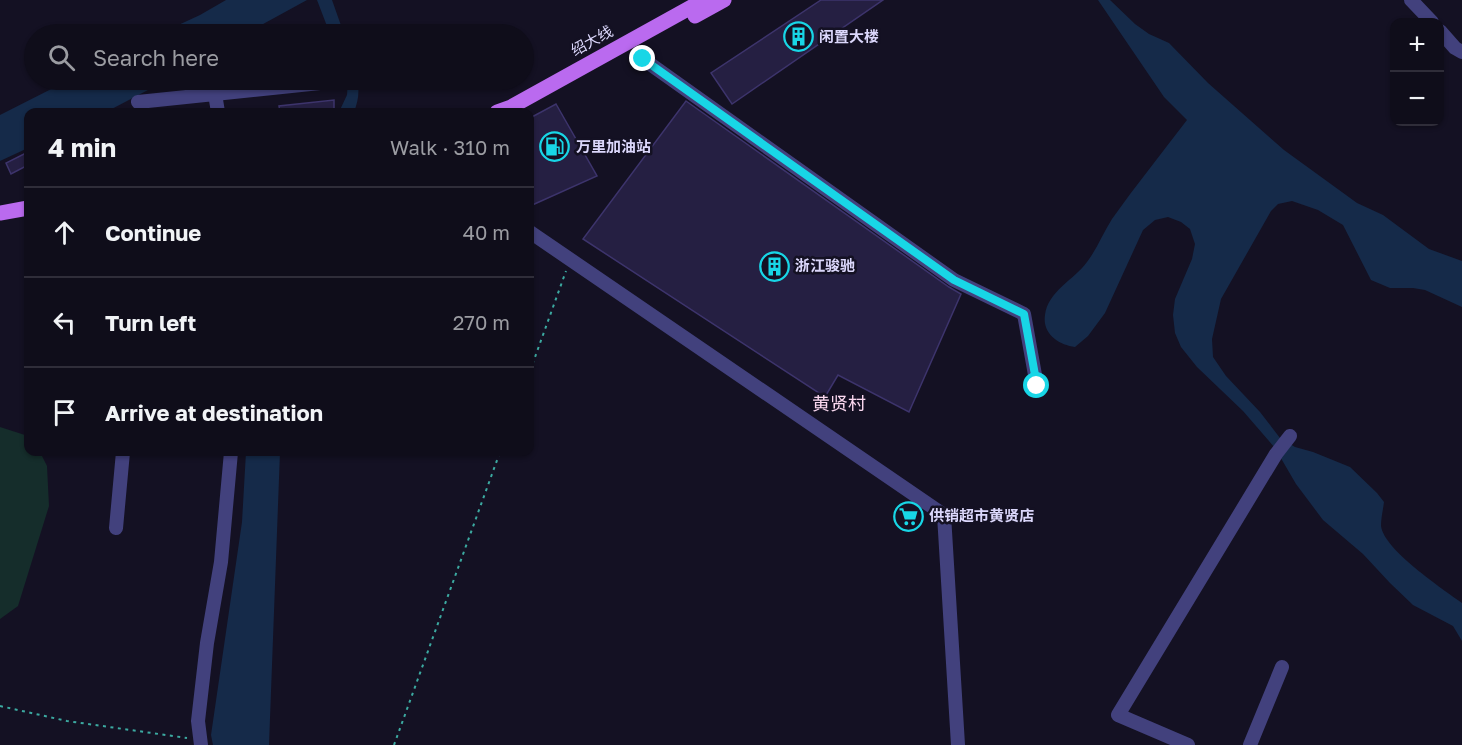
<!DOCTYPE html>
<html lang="en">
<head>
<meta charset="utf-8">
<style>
  body { margin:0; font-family:"Golos Text","Noto Sans SC",sans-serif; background:#181623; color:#f1f3f6 }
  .controls { position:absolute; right:18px; top:18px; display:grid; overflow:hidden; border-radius:12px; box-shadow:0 2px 4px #0004 }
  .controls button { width:54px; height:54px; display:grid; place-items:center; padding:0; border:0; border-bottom:2px solid #2f2d39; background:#0f0d1a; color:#f1f3f6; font:30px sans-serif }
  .stop { position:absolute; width:18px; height:18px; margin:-14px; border:4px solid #18d6e6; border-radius:50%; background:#fff }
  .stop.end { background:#18d6e6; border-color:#fff; box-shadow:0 2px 6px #0008 }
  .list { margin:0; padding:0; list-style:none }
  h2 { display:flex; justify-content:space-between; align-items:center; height:78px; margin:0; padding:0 24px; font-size:26px }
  h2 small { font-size:20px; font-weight:400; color:#9b9ca2 }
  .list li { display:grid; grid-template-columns:39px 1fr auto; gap:18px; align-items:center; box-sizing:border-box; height:90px; padding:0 24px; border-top:2px solid #2f2d39 }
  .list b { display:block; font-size:22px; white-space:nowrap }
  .list em { font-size:20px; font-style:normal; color:#9b9ca2 }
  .icon { flex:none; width:33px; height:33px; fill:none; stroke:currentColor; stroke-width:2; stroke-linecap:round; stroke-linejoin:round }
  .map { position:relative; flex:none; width:1462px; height:745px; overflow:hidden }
  .search { position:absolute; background:#0f0d1a; box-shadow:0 2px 4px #0004; left:24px; top:24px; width:510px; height:66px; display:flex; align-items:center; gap:15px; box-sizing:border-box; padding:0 21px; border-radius:33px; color:#9b9ca2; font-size:22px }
  .panel { position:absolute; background:#0f0d1a; box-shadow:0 2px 4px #0004; left:24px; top:108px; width:510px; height:348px; border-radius:12px }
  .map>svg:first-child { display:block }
</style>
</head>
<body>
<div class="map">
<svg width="1462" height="745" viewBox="0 0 1462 745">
  <rect width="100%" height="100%" fill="#141123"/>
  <path fill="#152d2b" d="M 0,427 L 28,436 L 28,452 L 40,452 L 47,466 L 49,506 L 18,606 L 0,619 Z"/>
  <path fill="#152a49" d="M 226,0 L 307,0 L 245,34 L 159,34 L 200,15 Z
    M 317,0 L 332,0 L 344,34 L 330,34 Z
    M 1098,0 L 1110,0 L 1135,24 L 1149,34 L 1169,43 L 1208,83 L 1284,150 L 1357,203 L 1383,215 L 1429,249 L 1462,261 L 1462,307 L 1425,290 L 1413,288 L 1390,288 L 1371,280 L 1343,225 L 1318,210 L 1292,201 L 1278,204 L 1271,211 L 1221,299 L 1212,339 L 1213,357 L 1226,376 L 1260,412 L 1280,438 L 1295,447 L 1313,452 L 1350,467 L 1377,493 L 1384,502 C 1383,510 1381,518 1381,526 C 1384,550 1443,589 1462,603 L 1462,641 L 1453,626 L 1413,605 L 1390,583 L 1363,554 L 1323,520 L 1296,484 L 1275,448 L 1243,411 L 1197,367 L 1181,347 L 1175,333 L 1173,315 L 1175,299 L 1192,259 L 1195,244 L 1190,229 L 1181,222 L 1168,217 L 1155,220 L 1143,230 L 1105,313 L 1088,336 L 1075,347 C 1059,345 1042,334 1045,315 C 1048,291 1074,280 1087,262 C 1097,249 1103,233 1112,219 C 1136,185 1162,153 1187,120 L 1164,97 Z
    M 69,80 L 167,80 L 106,112 L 28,112 L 28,148 L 0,161 L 0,115 Z
    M 348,80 L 357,80 C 360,92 358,101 354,112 L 339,112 L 347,95 Z
    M 246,452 L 280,452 L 269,745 L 213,745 L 211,735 L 242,522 Z"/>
  <path fill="#251f42" stroke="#3d346c" stroke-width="1.5" d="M 821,0 L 883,0 L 732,104 L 711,73 Z
    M 334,100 L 334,112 L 280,112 L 279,106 Z
    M 686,101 L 949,287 L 961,294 L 909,412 L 838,375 L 825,397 L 583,239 Z
    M 556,104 L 597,176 L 530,206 L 530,118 Z
    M 28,152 L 28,165 L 11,174 L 6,163 Z"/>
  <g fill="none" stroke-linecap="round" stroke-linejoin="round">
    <path stroke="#3caaa1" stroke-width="2" stroke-dasharray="3 4.5" stroke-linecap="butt" d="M 530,371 L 566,271
      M 0,706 L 67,721 L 187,738
      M 394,745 L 500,452"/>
    <path stroke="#42417d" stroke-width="14" d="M 1411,0 L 1432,22
      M 1440,31 L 1455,48 L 1462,52
      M 643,59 L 954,280 L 1024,314 L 1037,386
      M 215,94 L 218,112
      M 138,102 L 320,83
      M 530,232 L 944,515 L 958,745
      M 116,528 L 123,452
      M 201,745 L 198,721 L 207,643 L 221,562 L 231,452
      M 1188,745 L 1118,715 L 1276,454 L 1290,436
      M 1250,745 L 1282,667"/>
    <path stroke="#ba6aef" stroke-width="15" d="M 695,16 L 724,0
      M 497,112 L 511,107 L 704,0
      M 0,213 L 28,208"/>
  </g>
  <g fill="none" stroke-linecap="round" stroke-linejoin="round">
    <path stroke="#18d6e6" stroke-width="8" d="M 643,59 L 954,280 L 1024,314 L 1037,386"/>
  </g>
  <defs>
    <symbol id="building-ring" viewBox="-11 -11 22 22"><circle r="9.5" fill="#141123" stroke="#18d6e6" stroke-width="1.5"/><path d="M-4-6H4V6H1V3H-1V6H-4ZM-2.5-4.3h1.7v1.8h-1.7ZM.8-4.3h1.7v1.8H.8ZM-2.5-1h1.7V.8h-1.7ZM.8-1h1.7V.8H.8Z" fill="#18d6e6"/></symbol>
    <symbol id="fuel-ring" viewBox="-11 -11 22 22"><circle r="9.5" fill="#141123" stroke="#18d6e6" stroke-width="1.5"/><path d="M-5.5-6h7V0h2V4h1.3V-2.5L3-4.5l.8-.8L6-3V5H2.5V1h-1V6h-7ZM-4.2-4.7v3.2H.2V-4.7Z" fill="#18d6e6"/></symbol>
    <symbol id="supermarket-ring" viewBox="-11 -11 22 22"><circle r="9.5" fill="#141123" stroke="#18d6e6" stroke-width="1.5"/><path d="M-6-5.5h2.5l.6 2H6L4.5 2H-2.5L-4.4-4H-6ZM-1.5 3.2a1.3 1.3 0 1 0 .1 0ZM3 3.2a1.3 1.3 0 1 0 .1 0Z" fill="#18d6e6"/></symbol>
  </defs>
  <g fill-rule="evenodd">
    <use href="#building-ring" x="782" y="20" width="33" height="33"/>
    <use href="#fuel-ring" x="538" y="130" width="33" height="33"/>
    <use href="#building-ring" x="758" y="250" width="33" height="33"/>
    <use href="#supermarket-ring" x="892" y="500" width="33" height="33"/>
  </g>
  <g text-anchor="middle" stroke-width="5" stroke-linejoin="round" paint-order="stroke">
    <g font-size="15" font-weight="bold" fill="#dbd7fb" stroke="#141123" text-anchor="start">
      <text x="819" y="42">闲置大楼</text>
      <text x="576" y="152">万里加油站</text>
      <text x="795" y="271">浙江骏驰</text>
      <text x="929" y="521">供销超市黄贤店</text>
    </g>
    <g font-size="15" fill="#dbd7fb" stroke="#141123">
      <text transform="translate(592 41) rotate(-29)" y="5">绍大线</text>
    </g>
    <g font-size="18" fill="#fbd9f0" stroke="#141123">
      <text x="839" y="410">黄贤村</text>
    </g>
  </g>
</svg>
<div class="controls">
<button>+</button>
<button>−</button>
</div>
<div class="stop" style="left:1037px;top:386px"></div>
<div class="stop end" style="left:643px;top:59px"></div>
<div class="search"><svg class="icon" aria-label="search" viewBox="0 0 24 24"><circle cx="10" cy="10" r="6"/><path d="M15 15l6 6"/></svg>Search here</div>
<section class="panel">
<h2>4 min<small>Walk · 310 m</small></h2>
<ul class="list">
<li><svg class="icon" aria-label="ahead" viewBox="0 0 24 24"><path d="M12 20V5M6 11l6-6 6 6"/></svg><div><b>Continue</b></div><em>40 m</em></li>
<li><svg class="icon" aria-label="left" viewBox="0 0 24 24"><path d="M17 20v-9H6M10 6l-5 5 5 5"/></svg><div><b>Turn left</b></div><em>270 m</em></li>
<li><svg class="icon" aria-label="arrive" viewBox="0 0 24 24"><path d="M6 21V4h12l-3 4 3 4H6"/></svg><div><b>Arrive at destination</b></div></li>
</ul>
</section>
</div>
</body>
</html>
